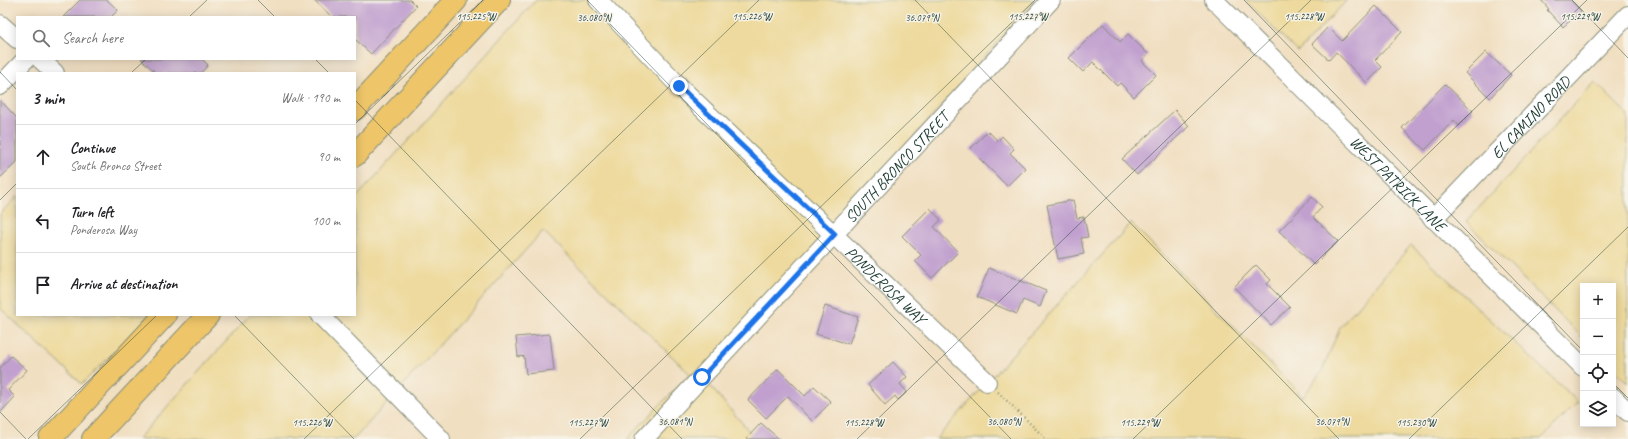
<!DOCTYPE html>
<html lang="en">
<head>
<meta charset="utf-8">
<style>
  body { margin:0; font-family:Caveat,sans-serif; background:#f6f6f6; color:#202124 }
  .controls { position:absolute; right:12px; bottom:12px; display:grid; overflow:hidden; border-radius:0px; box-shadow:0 2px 10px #0003 }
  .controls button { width:36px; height:36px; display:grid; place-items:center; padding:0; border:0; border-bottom:1px solid #e0e0e0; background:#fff; color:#202124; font:20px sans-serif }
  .stop { position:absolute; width:12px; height:12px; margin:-9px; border:3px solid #1a73e8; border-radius:50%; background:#fff }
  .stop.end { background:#1a73e8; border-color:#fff; box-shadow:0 1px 4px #0008 }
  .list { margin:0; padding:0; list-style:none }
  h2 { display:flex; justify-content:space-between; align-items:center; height:52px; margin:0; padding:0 16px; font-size:17px }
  h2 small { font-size:13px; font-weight:400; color:#757577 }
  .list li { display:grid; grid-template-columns:26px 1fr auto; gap:12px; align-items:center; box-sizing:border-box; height:64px; padding:0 16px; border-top:1px solid #e0e0e0 }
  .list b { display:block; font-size:15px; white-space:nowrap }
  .list p { margin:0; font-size:13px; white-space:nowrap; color:#757577 }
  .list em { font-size:13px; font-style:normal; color:#757577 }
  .icon { flex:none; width:22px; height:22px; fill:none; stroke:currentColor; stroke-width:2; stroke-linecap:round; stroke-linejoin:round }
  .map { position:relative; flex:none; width:1628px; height:439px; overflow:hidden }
  .search { position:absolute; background:#fff; box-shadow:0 2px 10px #0003; left:16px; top:16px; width:340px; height:44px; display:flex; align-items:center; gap:10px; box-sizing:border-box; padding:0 14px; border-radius:0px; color:#757577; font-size:15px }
  .panel { position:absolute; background:#fff; box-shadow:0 2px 10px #0003; left:16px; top:72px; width:340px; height:244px; border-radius:0px }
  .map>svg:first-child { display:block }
</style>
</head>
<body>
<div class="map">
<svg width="1628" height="439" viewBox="0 0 1628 439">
  <rect width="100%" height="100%" fill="#f7f3e8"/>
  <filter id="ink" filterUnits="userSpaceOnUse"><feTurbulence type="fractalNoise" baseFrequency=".025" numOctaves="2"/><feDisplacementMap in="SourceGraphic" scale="8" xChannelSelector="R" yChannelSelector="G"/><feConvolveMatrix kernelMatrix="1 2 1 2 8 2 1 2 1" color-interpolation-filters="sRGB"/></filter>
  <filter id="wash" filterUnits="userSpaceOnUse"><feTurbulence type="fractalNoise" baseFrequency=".012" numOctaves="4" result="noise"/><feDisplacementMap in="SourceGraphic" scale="16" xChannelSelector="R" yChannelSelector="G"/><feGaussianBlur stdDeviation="0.9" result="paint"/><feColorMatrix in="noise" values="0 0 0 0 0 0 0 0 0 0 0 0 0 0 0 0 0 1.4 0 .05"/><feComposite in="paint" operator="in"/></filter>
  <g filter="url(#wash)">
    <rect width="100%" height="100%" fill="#f1dfc1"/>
    <path fill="#eeda9e" stroke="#868c69" d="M 536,0 L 1035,0 L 702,377 L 756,439 L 627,439 L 690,374 L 543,231 L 354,439 L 138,439 L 250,315 L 355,315 L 355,199 Z
      M 1245,0 L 1347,0 L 1298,52 Z
      M 1595,82 L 1628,115 L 1628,383 L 1613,368 L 1613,286 L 1583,286 L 1583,338 L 1466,222 Z
      M 17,196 L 17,315 L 151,315 L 82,384 L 0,308 L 0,214 Z
      M 1131,223 L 1303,397 L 1322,371 L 1340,327 L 1411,245 L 1578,402 L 1541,439 L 936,439 Z"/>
    <g id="blocks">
      <path fill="#c1a0cf" d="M 80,0 L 107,0 L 118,10 L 111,17 L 63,17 Z
        M 314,0 L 410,0 L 416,6 L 371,54 L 355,39 L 355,17 L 332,17 Z
        M 1541,0 L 1570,0 L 1581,11 L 1563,27 L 1547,10 L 1549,9 Z
        M 1376,6 L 1402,32 L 1375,60 L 1382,67 L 1367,83 L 1336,52 L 1329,60 L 1312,44 L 1328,27 L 1342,41 Z
        M 1103,24 L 1120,42 L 1128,34 L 1148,54 L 1142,61 L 1156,75 L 1134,97 L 1120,83 L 1117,86 L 1093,62 L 1083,72 L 1069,58 Z
        M 1486,52 L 1511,75 L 1490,98 L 1465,73 Z
        M 141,59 L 202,59 L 208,65 L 201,73 L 156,73 Z
        M 1445,84 L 1473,111 L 1459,126 L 1454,120 L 1425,150 L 1402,128 Z
        M 0,100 L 17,118 L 17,162 L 0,178 Z
        M 1175,110 L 1189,126 L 1137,175 L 1122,159 Z
        M 988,131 L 998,141 L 1002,136 L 1014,149 L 1010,153 L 1025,168 L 1007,186 L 970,149 Z
        M 1312,197 L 1322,207 L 1313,217 L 1338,241 L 1314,265 L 1279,231 Z
        M 1073,200 L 1077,218 L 1084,217 L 1088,237 L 1081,238 L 1084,254 L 1058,259 L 1047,205 Z
        M 930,208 L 941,220 L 934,227 L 958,252 L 932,278 L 915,261 L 921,255 L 902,236 Z
        M 1256,265 L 1271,280 L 1267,284 L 1290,307 L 1271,325 L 1234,287 Z
        M 989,268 L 1046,291 L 1040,307 L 1023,300 L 1017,314 L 977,297 Z
        M 825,306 L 858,317 L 849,344 L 816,334 Z
        M 550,334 L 554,371 L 526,374 L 524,356 L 518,357 L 516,337 Z
        M 11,356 L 27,370 L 8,390 L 15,397 L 0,413 L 0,368 Z
        M 893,362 L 907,377 L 900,384 L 907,392 L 898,400 L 895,396 L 885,405 L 868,385 Z
        M 778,369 L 805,396 L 814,386 L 831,402 L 812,421 L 788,396 L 766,418 L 748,400 Z
        M 761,423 L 779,439 L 746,439 Z"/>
    </g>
  </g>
  <g filter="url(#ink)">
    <use href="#blocks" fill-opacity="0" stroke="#888e7a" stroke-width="1"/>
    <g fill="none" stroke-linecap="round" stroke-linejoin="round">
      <defs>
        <g id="minor">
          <path id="s1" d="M 598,0 L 679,86 L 987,382"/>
          <path id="s2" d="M 1214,0 L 1583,367"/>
          <path d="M 0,24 L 17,39"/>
          <path d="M 40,59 L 55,73"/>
          <path d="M 0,86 L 26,59"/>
          <path id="s3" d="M 1433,219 L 1628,15"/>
          <path d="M 320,315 L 441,439"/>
          <path d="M 1613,397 L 1628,412"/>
          <path id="s4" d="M 644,439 L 1051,0"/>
        </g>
        <path id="major" d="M 355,109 L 456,0
          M 355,155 L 499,0
          M 50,439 L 165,315
          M 93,439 L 208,315"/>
      </defs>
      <use href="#minor" stroke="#888e7a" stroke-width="20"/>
      <use href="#major" stroke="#888e7a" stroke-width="24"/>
      <path stroke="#888e7a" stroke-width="2.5" stroke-dasharray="1 3" stroke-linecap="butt" d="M 998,392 L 1046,439"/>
      <use href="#minor" stroke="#fff" stroke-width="18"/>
      <use href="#major" stroke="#eec569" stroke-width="22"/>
    </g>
  </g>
  <g fill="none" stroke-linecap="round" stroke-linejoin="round" filter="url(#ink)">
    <path stroke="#1a73e8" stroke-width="5" d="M 679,86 L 835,234 L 702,377"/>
  </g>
  <path fill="none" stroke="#1f3d34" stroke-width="1" stroke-opacity="0.45" d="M 258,0 L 275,17M 587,0 L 1011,439M 915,0 L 1339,439M 1244,0 L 1583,351M 1572,0 L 1628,58M 189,17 L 207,0M 315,59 L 329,73M 0,72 L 17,90M 131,73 L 146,59M 355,100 L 682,439M 355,124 L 483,0M 0,200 L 17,183M 234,315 L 354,439M 1613,383 L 1628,398M 0,412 L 26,439M 28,439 L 157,315M 304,439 L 759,0M 580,439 L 1035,0M 857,439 L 1311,0M 1133,439 L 1587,0M 1409,439 L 1628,227"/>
  <g text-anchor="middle" stroke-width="3" stroke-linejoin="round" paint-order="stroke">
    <g font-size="16" fill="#1f3d34" stroke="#f7f3e8">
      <text dy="6" stroke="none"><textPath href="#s3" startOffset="141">EL CAMINO ROAD</textPath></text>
      <text dy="6" stroke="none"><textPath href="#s4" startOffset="371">SOUTH BRONCO STREET</textPath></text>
      <text dy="6" stroke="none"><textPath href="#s2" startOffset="260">WEST PATRICK LANE</textPath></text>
      <text dy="6" stroke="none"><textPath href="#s1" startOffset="405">PONDEROSA WAY</textPath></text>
    </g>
  </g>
  <g font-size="10" text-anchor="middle" fill="#1f3d34" stroke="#f7f3e8" stroke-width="3" stroke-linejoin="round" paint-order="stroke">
    <text x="476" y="20">115.225°W</text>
    <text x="752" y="20">115.226°W</text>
    <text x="1028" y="20">115.227°W</text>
    <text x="1304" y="20">115.228°W</text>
    <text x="1580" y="20">115.229°W</text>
    <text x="594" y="21">36.080°N</text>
    <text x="922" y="21">36.079°N</text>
    <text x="675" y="425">36.081°N</text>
    <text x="1004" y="425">36.080°N</text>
    <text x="1332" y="425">36.079°N</text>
    <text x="312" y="426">115.226°W</text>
    <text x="588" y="426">115.227°W</text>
    <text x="864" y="426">115.228°W</text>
    <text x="1140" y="426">115.229°W</text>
    <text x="1416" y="426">115.230°W</text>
  </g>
</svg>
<div class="controls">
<button>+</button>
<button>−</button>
<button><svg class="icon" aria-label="locate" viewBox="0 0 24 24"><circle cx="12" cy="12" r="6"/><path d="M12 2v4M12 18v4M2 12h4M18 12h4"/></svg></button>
<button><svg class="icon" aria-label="layers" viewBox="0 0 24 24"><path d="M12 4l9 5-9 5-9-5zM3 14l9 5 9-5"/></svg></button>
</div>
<div class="stop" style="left:702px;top:377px"></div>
<div class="stop end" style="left:679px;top:86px"></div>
<div class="search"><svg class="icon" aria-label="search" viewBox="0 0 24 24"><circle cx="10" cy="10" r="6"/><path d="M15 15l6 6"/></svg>Search here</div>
<section class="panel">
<h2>3 min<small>Walk · 190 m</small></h2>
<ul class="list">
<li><svg class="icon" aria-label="ahead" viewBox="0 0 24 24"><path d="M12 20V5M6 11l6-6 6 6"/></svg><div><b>Continue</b><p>South Bronco Street</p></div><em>90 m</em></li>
<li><svg class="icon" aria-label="left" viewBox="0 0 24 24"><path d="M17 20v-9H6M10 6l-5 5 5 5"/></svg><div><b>Turn left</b><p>Ponderosa Way</p></div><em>100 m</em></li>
<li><svg class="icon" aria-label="arrive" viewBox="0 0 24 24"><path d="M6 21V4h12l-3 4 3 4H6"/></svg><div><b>Arrive at destination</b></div></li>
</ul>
</section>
</div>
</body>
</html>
